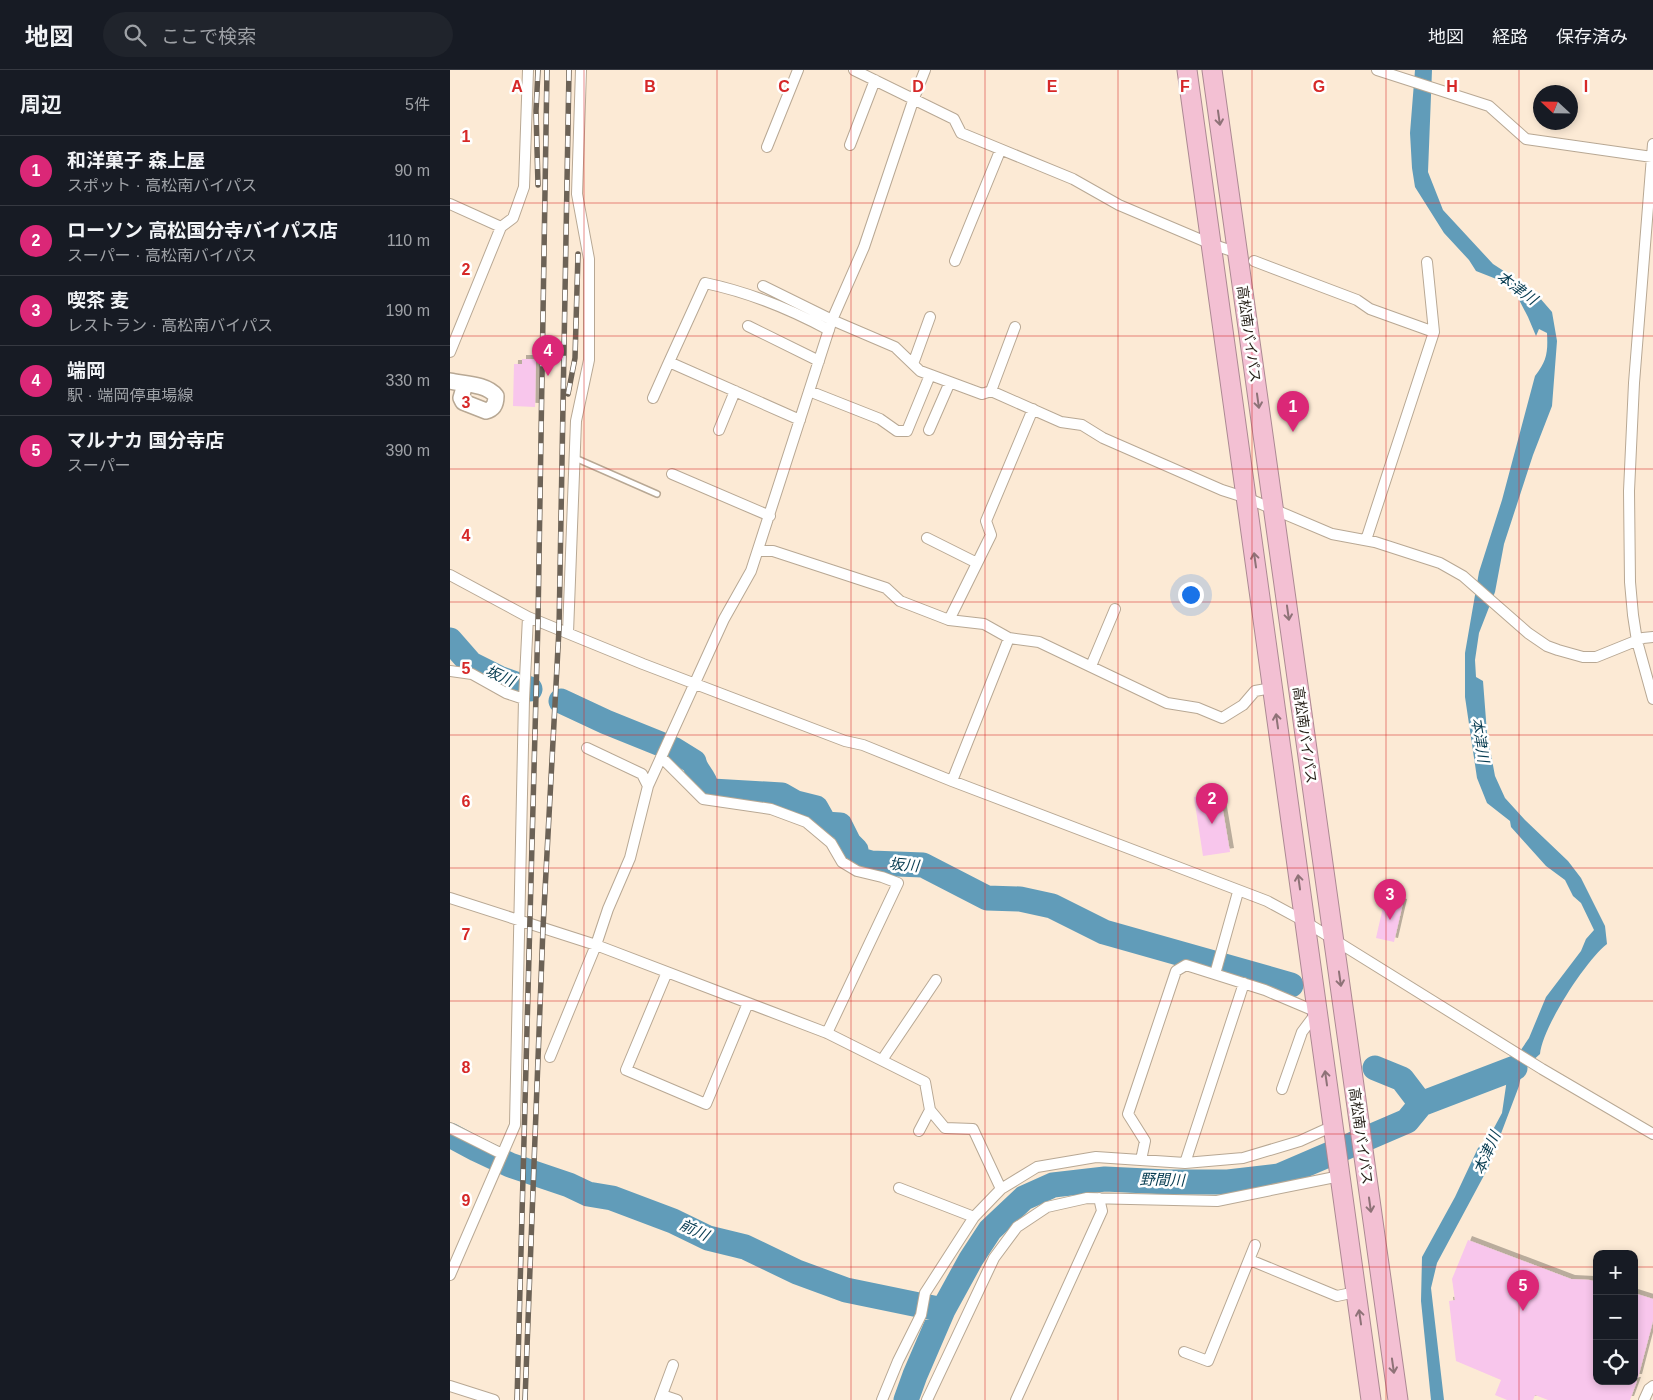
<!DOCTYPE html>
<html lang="ja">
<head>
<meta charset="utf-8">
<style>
  body { margin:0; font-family:Arial,"Noto Sans JP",sans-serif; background:#20242c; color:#f1f3f6 }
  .controls { position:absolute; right:15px; bottom:15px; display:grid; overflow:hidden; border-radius:10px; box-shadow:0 2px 8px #0003 }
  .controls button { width:45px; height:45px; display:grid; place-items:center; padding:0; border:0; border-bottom:1px solid #363941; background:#171b24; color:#f1f3f6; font:25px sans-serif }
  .compass { position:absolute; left:1083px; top:15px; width:45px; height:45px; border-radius:50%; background:#171b24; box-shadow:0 2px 8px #0003; rotate:292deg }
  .you { position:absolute; left:740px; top:524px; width:18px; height:18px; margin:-12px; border:4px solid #fff; border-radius:50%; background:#1a73e8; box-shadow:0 0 0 8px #1a73e833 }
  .badge { display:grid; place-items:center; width:32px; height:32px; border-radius:50%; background:#db2777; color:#fff; font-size:16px; font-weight:700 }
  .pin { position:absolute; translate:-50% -41px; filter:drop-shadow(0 1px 2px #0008) }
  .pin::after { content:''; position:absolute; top:26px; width:18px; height:15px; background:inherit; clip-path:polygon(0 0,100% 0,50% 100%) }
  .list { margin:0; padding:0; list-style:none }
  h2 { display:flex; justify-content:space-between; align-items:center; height:65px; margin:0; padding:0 20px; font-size:21px }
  h2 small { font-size:16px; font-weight:400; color:#9ea1a6 }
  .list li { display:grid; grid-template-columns:32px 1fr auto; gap:15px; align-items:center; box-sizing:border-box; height:70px; padding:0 20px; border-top:1px solid #363941 }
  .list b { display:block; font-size:19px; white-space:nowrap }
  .list p { margin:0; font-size:16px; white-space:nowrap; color:#9ea1a6 }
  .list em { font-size:16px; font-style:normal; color:#9ea1a6 }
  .icon { flex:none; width:28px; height:28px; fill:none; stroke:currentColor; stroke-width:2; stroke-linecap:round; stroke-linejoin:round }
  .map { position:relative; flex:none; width:1203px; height:1330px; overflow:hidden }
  header { display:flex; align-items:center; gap:30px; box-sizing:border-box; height:70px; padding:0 25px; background:#171b24; border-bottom:1px solid #363941 }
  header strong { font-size:24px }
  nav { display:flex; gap:28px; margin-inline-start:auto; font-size:18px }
  .search { width:350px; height:45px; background:#20242c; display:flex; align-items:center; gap:12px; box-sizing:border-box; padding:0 18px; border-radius:28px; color:#9ea1a6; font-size:19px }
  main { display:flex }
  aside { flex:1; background:#171b24 }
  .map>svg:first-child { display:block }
</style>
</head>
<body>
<header>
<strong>地図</strong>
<div class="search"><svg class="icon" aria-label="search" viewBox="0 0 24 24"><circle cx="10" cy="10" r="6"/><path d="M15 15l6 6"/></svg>ここで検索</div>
<nav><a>地図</a><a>経路</a><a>保存済み</a></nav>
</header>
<main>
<aside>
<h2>周辺<small>5件</small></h2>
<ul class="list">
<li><span class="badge">1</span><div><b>和洋菓子 森上屋</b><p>スポット · 高松南バイパス</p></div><em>90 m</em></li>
<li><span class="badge">2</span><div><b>ローソン 高松国分寺バイパス店</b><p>スーパー · 高松南バイパス</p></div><em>110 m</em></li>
<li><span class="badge">3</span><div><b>喫茶 麦</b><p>レストラン · 高松南バイパス</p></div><em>190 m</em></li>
<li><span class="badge">4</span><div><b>端岡</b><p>駅 · 端岡停車場線</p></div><em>330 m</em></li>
<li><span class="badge">5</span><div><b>マルナカ 国分寺店</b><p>スーパー</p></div><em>390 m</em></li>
</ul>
</aside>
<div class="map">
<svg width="1203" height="1330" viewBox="0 0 1203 1330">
  <defs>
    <filter id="shadow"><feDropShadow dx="4" dy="-4" stdDeviation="0" flood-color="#0004"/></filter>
  </defs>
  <rect width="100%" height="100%" fill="#fcead5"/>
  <path fill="#619cb9" d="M 965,0 L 982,0 L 978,102 L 993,140 L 1043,194 L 1066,209 L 1089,227 L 1102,242 L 1107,271 L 1102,336 L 1083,385 L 1054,474 L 1045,522 L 1029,563 L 1025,590 L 1026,607 L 1033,611 L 1037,663 L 1045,706 L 1055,728 L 1075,750 L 1118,791 L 1131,808 L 1155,856 L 1157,874 C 1136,890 1092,958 1090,984 L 1072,1000 L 1069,1016 L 1038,1098 L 987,1193 L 981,1218 L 994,1330 L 981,1330 L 971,1231 L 972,1187 L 1005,1127 L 1028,1078 L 1038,1069 L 1052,1043 L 1057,1009 L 1052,1000 L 1064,990 L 1079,968 L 1096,927 L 1131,881 L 1136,869 L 1144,860 L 1131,833 L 1123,826 L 1115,810 L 1096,796 L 1061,757 L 1060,751 L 1037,733 L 1027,708 L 1015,627 L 1015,583 L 1029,502 L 1052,430 L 1085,306 C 1097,291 1098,282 1097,263 L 1089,259 L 1086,266 L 1078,247 L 1065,222 L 1054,212 L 1026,201 L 1019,190 L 994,163 L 965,117 L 962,98 L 960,63 Z"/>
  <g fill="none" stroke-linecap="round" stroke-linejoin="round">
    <path stroke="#619cb9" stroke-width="25" d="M 0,570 L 21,594 L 49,608 L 80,619
      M 111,631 L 156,652 L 223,679 L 244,692 C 246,702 254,706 256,716 L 262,721 L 332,725 L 346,733 L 366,738 L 375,754 L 390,755 L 399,773 L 406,780 L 407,789 L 421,793 L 473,795 L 537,828 L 570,829 L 602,836 L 654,862 L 841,915
      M 925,998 L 952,1009 L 971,1034
      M 0,1065 L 26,1079 L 60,1095 L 119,1115 L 138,1124 L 162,1128 L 223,1151 L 258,1168 L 295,1177 L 347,1202 L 396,1220 L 493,1240
      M 456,1330 L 465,1305 L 493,1240 L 521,1189 L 540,1160 L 574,1128 L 603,1115 L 655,1109 L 718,1112 L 778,1112 L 829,1106 L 957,1051 L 971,1034 L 1065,998"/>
  </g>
  <path fill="#f8c6ec" filter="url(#shadow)" d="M 72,289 L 86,289 L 85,337 L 63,336 L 64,294 L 72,294 Z
    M 770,723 L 780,782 L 753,786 L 744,727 Z
    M 935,828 L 953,833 L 944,872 L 926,868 Z
    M 1018,1170 L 1121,1209 L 1140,1210 L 1147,1212 L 1147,1311 L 1187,1311 L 1180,1330 L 1098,1330 L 1085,1325 L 1083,1330 L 1057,1330 L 1045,1325 L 1051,1310 L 1006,1291 L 999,1231 L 1005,1230 L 1002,1209 Z
    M 1184,1223 L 1203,1229 L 1203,1251 L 1188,1308 L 1184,1308 Z"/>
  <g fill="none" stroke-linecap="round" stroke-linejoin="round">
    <defs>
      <path id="lane" d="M 125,388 L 207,424"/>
      <path id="street" d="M 404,0 L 504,49 L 511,63 L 623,109 L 669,135 L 761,174 L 788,183
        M 927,0 L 1039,36 L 1076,69 L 1202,87
        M 1203,74 L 1184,313 L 1179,421 L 1180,512 L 1183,545 L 1187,571 L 1203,629
        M 400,75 L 425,10
        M 317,77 L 348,0
        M 0,134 L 51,157
        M 505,191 L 550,81
        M 804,191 L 907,230 L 920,239 L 984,262 L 977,192
        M 313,216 L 382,250 L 445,277 L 470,301 L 532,324 L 541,321 L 611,352 L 632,355 L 653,368 L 772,420 L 797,428 L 882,464 L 925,472 L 990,493 L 1013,506 L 1078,563 L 1097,576 L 1108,580 L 1133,587 L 1146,587 L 1193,568 L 1203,567
        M 298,256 L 369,291
        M 0,282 L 51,157 L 63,148 L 74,117 L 78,0
        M 463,294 L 480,247
        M 359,321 L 430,349 L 447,361 L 457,361 L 480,305
        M 541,321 L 565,257
        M 203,328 L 219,292
        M 350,350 L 219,292 L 255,213 C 298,222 340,239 379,260
        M 269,360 L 285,321
        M 479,360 L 500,312
        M 222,404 L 320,446
        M 477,468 L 527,493
        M 916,470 L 984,262
        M 308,481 L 323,481 L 436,518 L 450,531 L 499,550 L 534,554 L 559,568 L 589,572 L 717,633 L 748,638 L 772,648 L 793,635 L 805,621 L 822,618
        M 0,505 L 78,547 L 193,594 L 395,671 L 413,675 L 502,711 L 817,831 L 854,851 L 1092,999 L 1203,1064
        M 499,550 L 541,465 L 536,451 L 583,339
        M 118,563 L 126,351 L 139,290 L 139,189 L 127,124 L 131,0
        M 641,596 L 665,539
        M 0,601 L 22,604 L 56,623 L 74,629
        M 137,678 L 192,704 L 198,716
        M 211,687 L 253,729 L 321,739 L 356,752 L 381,773 L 392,792 L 407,801 L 432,807 L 448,813 L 377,963
        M 502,711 L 559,568
        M 0,828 L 146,875 L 377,963 L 475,1012 L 480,1040 L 495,1058 L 523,1059 L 551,1119 L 524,1147 L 475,1223 L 471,1245 L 448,1291 L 432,1330
        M 217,902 L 176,1000 L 256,1034 L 298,933
        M 765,904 L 788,822
        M 100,987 L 146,875 L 158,839 L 180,788 L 198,716 L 274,549 L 301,501 L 382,250 L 414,177 L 464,28 L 475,0
        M 432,990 L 486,910
        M 0,1058 L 52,1084
        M 469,1061 L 480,1040
        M 691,1090 L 695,1071 L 678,1044 L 726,901 L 736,895 L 815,920 L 867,942 L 852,962 L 832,1019
        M 735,1093 L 794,913
        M 449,1118 L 524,1147
        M 551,1119 L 587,1097 L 646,1087 L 735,1093 L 793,1088 L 850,1071 L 883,1056
        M 800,1190 L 887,1226 L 906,1222
        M 0,1205 L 65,1055 L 74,629 L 78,547
        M 734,1282 L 758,1291 L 805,1175
        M 0,1316 L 44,1330
        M 212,1325 L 227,1330
        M 210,1330 L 223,1295
        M 477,1330 L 544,1188 L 567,1157 L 597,1137 L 637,1128 L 767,1131 L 890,1106
        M 566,1330 L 652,1141 L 649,1128
        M 1194,1330 L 1199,1319 L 1203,1316"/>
      <path id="secondary" d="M 0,311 C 14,314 37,314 46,326 C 46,333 44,339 36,341 L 13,332 L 11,328 L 15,314"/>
      <path id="highway" d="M 737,0 L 921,1330
        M 762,0 L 948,1330"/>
    </defs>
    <use href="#lane" stroke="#b8a894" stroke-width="8"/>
    <use href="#street" stroke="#b8a894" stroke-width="12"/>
    <use href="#secondary" stroke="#b8a894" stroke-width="18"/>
    <use href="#highway" stroke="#ac8993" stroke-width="21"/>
    <use href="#lane" stroke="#fff" stroke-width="5"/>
    <use href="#street" stroke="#fff" stroke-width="10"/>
    <use href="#secondary" stroke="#fff" stroke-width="15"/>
    <use href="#highway" stroke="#f3c0d3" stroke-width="19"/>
    <defs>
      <path id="rail" d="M 88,0 L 86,41 L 88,115
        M 118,324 L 125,288 L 128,184
        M 67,1330 L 88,551 L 97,0
        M 75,1330 L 93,858 L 109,559 L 119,0"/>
    </defs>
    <use href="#rail" stroke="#6c6256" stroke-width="5.5"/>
    <use href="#rail" stroke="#fff" stroke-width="4" stroke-dasharray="11" stroke-linecap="butt"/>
  </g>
  <defs><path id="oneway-shaft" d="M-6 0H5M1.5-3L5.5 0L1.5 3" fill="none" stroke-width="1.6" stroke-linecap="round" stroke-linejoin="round" transform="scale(1.25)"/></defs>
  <g stroke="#8e7277">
    <use href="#oneway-shaft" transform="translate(769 48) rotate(82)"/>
    <use href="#oneway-shaft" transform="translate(808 331) rotate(82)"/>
    <use href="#oneway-shaft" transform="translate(805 490) rotate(-98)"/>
    <use href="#oneway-shaft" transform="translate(838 543) rotate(82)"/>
    <use href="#oneway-shaft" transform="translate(827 651) rotate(-98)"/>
    <use href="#oneway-shaft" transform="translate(849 812) rotate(-98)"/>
    <use href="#oneway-shaft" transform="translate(890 909) rotate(82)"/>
    <use href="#oneway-shaft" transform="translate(876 1008) rotate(-98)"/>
    <use href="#oneway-shaft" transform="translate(920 1135) rotate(82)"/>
    <use href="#oneway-shaft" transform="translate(910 1247) rotate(-98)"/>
    <use href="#oneway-shaft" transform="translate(943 1296) rotate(82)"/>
  </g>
  <path fill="none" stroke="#d62828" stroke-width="1" stroke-opacity="0.55" d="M 134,0 L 134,1330M 267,0 L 267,1330M 401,0 L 401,1330M 535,0 L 535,1330M 668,0 L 668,1330M 802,0 L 802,1330M 936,0 L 936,1330M 1069,0 L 1069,1330M 0,133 L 1203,133M 0,266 L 1203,266M 0,399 L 1203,399M 0,532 L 1203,532M 0,665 L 1203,665M 0,798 L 1203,798M 0,931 L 1203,931M 0,1064 L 1203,1064M 0,1197 L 1147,1197M 1184,1197 L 1203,1197"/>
  <g text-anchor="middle" stroke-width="5" stroke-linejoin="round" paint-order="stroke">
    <g font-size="14" fill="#29231b" stroke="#fff">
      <text transform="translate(799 264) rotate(82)" y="5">高松南バイパス</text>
      <text transform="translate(855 665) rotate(82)" y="5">高松南バイパス</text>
      <text transform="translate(911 1066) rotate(82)" y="5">高松南バイパス</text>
    </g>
    <g font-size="15" font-style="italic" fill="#073c51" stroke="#fff">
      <text transform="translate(1067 218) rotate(36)" y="5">本津川</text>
      <text transform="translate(50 606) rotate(24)" y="5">坂川</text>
      <text transform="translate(1030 670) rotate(81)" y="5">本津川</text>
      <text transform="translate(454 795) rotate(5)" y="5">坂川</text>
      <text transform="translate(1037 1083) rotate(-66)" y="5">本津川</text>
      <text transform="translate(712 1110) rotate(1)" y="5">野間川</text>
      <text transform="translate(244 1160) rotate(25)" y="5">前川</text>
    </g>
  </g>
  <g font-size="16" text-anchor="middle" font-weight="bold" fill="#d62828" stroke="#fff" stroke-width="5" stroke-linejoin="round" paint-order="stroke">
    <text x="67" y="22">A</text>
    <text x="200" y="22">B</text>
    <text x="334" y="22">C</text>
    <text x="468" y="22">D</text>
    <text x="602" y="22">E</text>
    <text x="735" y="22">F</text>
    <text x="869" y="22">G</text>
    <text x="1002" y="22">H</text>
    <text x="1136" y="22">I</text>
    <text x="16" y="72">1</text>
    <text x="16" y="205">2</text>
    <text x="16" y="338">3</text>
    <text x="16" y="471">4</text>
    <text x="16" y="604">5</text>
    <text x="16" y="737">6</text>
    <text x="16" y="870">7</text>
    <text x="16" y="1003">8</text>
    <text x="16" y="1136">9</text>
  </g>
</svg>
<div class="controls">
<button>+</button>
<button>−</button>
<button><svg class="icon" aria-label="locate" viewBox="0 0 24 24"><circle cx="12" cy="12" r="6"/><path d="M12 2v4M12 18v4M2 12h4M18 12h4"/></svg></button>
</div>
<svg class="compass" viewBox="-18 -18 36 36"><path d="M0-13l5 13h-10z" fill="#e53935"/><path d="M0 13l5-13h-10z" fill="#9ea1a6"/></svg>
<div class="you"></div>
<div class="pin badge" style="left:843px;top:362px">1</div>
<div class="pin badge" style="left:762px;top:754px">2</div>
<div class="pin badge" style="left:940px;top:850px">3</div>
<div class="pin badge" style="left:98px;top:306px">4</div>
<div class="pin badge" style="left:1073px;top:1241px">5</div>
</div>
</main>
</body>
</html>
